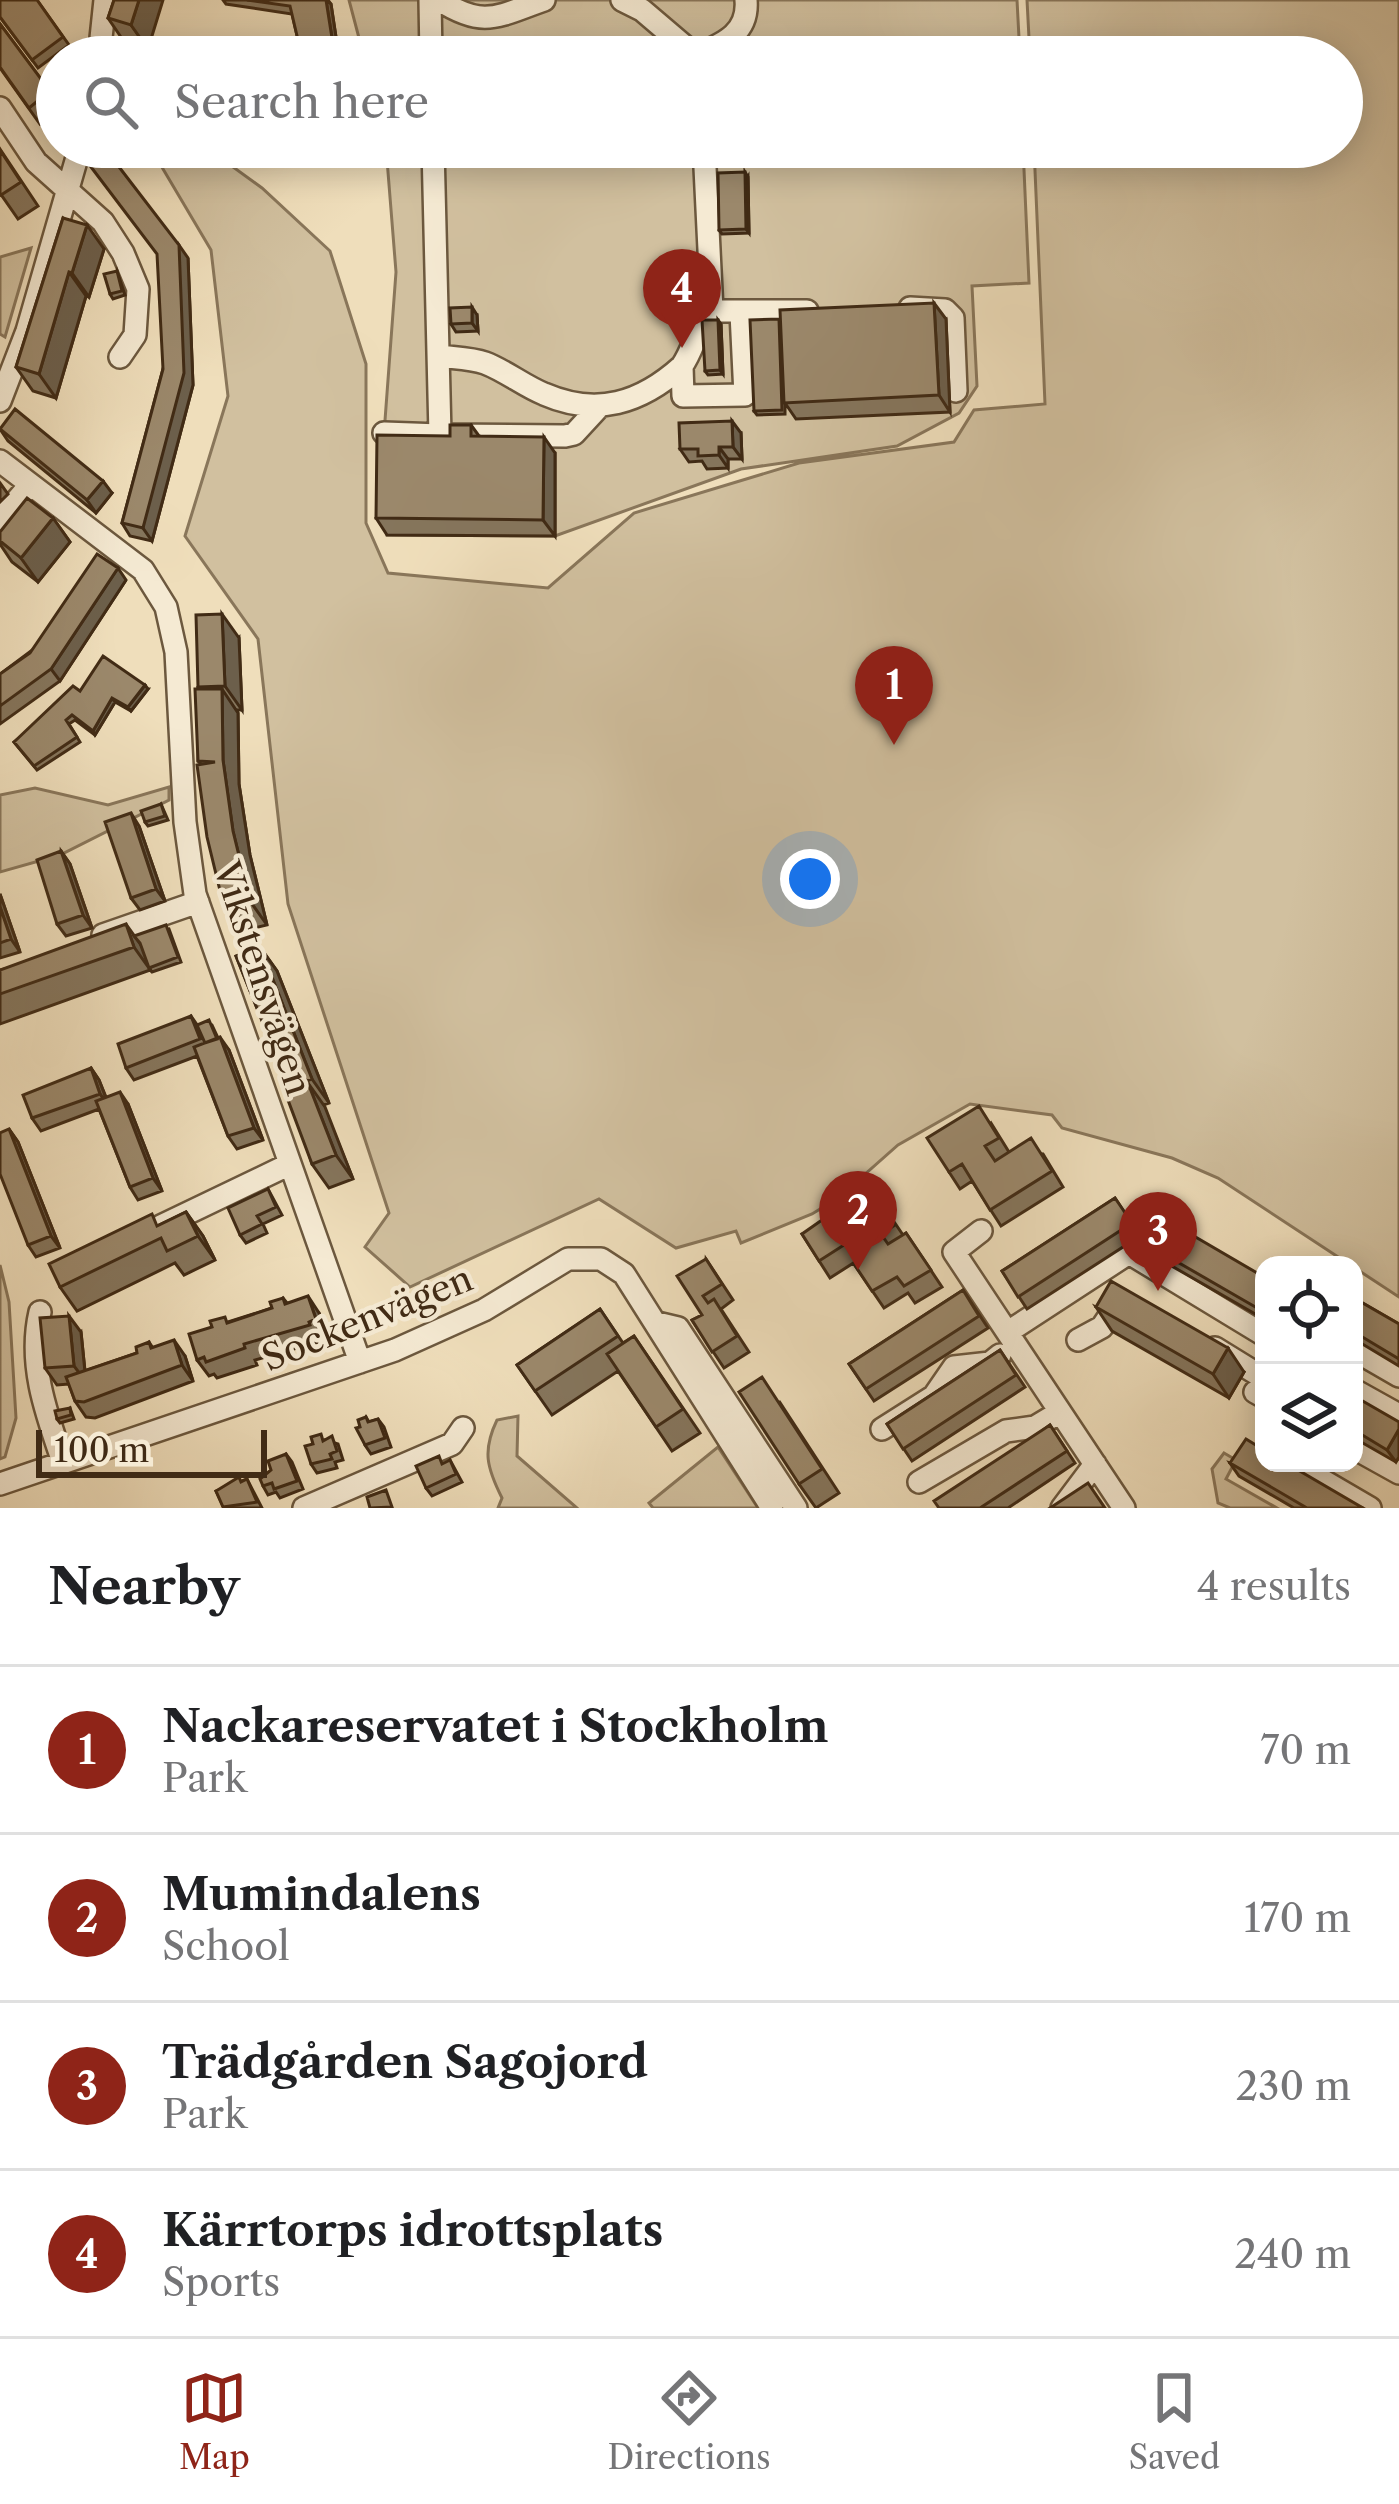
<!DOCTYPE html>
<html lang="en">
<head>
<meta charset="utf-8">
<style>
  body { margin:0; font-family:"Libre Caslon Text",serif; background:#f6f6f6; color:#202124 }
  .controls { position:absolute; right:36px; bottom:36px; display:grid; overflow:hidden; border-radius:24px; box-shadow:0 6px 30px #0003 }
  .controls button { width:108px; height:108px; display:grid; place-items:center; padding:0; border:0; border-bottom:3px solid #e0e0e0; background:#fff; color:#202124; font:60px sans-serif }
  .scale { position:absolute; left:36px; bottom:30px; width:231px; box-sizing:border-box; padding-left:12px; border:6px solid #412b15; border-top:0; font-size:33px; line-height:42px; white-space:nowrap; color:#412b15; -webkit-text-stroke:9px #f5ead3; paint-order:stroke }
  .you { position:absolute; left:810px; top:879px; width:42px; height:42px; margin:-30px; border:9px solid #fff; border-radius:50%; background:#1a73e8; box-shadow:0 0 0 18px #1a73e833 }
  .badge { display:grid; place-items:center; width:78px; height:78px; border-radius:50%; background:#8f2418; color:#fff; font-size:39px; font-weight:700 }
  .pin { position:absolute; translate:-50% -99px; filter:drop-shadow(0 3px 6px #0008) }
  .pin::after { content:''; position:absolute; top:63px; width:42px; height:36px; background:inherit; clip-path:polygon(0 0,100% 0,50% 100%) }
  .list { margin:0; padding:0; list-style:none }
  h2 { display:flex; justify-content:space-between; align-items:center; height:156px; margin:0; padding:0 48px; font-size:51px }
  h2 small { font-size:39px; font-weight:400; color:#757577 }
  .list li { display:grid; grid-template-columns:78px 1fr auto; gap:36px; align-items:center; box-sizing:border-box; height:168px; padding:0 48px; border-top:3px solid #e0e0e0 }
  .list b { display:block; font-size:45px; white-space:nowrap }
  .list p { margin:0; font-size:39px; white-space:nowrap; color:#757577 }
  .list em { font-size:39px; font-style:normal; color:#757577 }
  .icon { flex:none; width:66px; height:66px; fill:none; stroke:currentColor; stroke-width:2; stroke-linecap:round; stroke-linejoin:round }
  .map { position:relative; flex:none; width:1399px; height:1508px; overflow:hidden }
  .search { position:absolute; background:#fff; box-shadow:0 6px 30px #0003; left:36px; right:36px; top:36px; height:132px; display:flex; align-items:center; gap:30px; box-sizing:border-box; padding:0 42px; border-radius:66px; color:#757577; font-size:45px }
  .sheet { height:828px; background:#fff }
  nav { display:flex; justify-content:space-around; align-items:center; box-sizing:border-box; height:168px; border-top:3px solid #e0e0e0; background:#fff; font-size:33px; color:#757577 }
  nav a { display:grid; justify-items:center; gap:6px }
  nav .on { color:#8f2418 }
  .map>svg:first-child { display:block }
</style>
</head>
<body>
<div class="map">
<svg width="1399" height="1508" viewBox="0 0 1399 1508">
  <rect width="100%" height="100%" fill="#efdebb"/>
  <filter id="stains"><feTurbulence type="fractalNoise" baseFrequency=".00167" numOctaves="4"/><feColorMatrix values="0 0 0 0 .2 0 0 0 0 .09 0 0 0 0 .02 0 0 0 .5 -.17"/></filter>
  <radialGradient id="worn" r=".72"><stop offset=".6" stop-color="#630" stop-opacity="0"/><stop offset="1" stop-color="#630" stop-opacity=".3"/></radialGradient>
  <path fill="#d1c09f" stroke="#89765a" stroke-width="3" d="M 349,0 L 1017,0 L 1020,57 L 364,57 Z
    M 1027,0 L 1399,0 L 1399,1297 L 1218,1178 L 1172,1158 L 1062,1128 L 1052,1115 L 970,1104 L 898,1145 L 838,1198 L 812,1214 L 741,1243 L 736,1231 L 676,1248 L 599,1199 L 410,1287 L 365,1247 L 389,1213 L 288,904 L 258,639 L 185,536 L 228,396 L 211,250 L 150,147 L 193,147 L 218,156 L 262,188 L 330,251 L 366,364 L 366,523 L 388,573 L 548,588 L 634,513 L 799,463 L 954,442 L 974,410 L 1045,404 L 1034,147 L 1342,147 L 1342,57 L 1030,57 Z
    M 386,147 L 1023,147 L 1029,283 L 972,286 L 977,386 L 959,413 L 897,446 L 741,469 L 555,536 L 387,535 L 388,452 L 384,434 L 396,272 Z
    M 31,248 L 5,337 L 0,334 L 0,257 Z
    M 169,787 L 169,800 L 60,855 L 0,872 L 0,795 L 35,788 L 108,805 Z
    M 0,1265 L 9,1302 L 16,1418 L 5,1457 L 0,1459 Z
    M 518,1416 L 517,1456 L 577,1508 L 498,1508 L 502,1498 C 487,1468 482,1451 497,1420 Z
    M 718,1447 L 758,1508 L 653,1508 L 649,1503 Z
    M 1224,1453 L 1236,1460 L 1226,1479 L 1277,1508 L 1230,1508 L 1218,1503 L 1212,1469 Z"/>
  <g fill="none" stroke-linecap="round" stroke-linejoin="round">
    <defs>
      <path id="minor" d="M 430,0 L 431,57
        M 439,0 C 484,29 498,16 544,0
        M 622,0 L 642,10 L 696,56 C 722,44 749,34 746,0
        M 99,57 L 105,0
        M 0,108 L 36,162 L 103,222 L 123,253 L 138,289 L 135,335 L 120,357
        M 433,147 L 440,435 L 565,436 L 574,434 L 598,408
        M 704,147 L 712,311 L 807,311
        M 910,308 L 945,310 L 953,318 L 956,391
        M 439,356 C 453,358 471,358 485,363 C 506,371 524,386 544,394 C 597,417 641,403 682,366 L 683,396 L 745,395 L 741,313
        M 682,366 C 695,347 696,327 712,311
        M 0,401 L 27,331 L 80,147
        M 384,433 L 440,435
        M 0,461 L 143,570 L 166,607 L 176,652 L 185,822 L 195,894 L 360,1362
        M 0,520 L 29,486
        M 103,935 L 198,902
        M 161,1226 L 290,1164
        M 981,1231 L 954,1252 L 1124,1508
        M 40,1312 C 28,1364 46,1413 63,1462
        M 657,1323 L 678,1328 L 796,1508
        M 1008,1332 L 1129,1253 L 1264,1335
        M 1078,1340 L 1102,1327 L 1120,1300
        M 1215,1348 L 1262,1377
        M 1354,1350 L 1399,1376
        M 1354,1390 L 1399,1415
        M 1255,1392 L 1264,1397
        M 882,1429 L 934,1396 L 954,1367 L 990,1363 L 1000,1355
        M 1354,1448 L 1399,1473
        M 1293,1463 L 1370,1508
        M 919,1482 L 1006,1431 L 1035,1427 L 1060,1412
        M 0,1484 L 395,1350 L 484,1310 L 568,1259 L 601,1259 L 624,1274 L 772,1508
        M 304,1508 L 452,1444 L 463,1428
        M 1062,1508 L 1095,1464"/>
    </defs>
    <use href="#minor" stroke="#6c583e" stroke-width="26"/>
    <use href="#minor" stroke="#f5ead3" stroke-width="21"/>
  </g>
  <path fill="#85755c" stroke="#412b15" stroke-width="3" d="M 37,0 L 69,45 L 38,68 L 0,17 Z
    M 114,0 L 148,49 L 125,43 L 108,18 Z
    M 223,0 L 328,0 L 331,4 L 339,57 L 302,57 L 292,14 L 226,4 Z
    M 0,24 L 57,101 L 57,111 L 40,124 L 0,68 Z
    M 717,147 L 747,147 L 748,163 L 720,164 L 717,160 Z
    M 0,149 L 38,206 L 18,219 L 0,193 Z
    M 748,177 L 749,233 L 722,234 L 719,230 Z
    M 63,218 L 104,249 L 89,297 L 86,296 L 56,398 L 33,391 L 16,367 Z
    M 188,258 L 193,385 L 152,541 L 130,536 L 122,523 L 163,369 Z
    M 117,271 L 125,295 L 113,299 L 110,294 Z
    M 477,315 L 478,331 L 456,332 L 451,324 Z
    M 946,319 L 950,412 L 796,419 L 785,403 L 785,414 L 757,415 L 754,411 Z
    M 721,324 L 723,374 L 708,375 L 705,371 Z
    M 471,425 L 479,436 L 555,453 L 555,536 L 387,535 L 376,518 L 450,436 Z
    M 0,429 L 112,493 L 96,513 L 8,441 Z
    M 741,433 L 742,459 L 728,459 L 728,468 L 707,469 L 702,461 L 689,462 L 680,449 Z
    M 0,483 L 8,494 L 0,502 Z
    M 53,518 L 70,542 L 38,582 L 12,562 L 0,544 L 0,532 Z
    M 126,580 L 60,681 L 0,724 L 0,674 Z
    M 239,638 L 242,710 L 236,710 L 238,713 L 239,784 L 250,855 L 267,925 L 241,931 L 224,907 L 201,764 L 198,761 L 200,689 L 198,687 Z
    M 148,689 L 131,711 L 115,702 L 95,735 L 75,720 L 69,724 L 80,742 L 37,770 L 14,742 L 80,691 Z
    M 161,804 L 168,820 L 148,826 L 145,822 Z
    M 139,826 L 165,901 L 140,910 L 131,898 Z
    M 61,851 L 70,864 L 92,928 L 66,936 L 57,924 Z
    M 0,894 L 20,952 L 0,958 Z
    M 169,929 L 181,962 L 152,972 L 150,970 L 0,1024 L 0,970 Z
    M 260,947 L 277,971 L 329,1103 L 323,1105 L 353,1179 L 329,1188 L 312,1164 L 290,1090 L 236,956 Z
    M 191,1016 L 198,1026 L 212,1025 L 218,1038 L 229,1050 L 263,1140 L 237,1149 L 228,1136 L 197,1056 L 134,1080 L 126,1068 Z
    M 91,1068 L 99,1080 L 106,1097 L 128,1104 L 162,1191 L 138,1200 L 130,1187 L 99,1109 L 41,1131 L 32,1118 Z
    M 991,1123 L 1009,1152 L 1043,1154 L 1063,1187 L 1001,1226 L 972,1181 L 960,1189 L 949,1172 Z
    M 9,1129 L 18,1142 L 60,1248 L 36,1257 L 28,1245 Z
    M 268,1189 L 282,1215 L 263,1224 L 267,1233 L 246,1243 L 240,1235 Z
    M 878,1198 L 903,1235 L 906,1233 L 942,1287 L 915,1303 L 908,1293 L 884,1308 L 854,1264 L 855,1262 L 830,1278 L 802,1234 L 846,1218 Z
    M 1115,1198 L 1140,1236 L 1027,1309 L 1002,1271 Z
    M 186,1212 L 203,1236 L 215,1260 L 184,1275 L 175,1263 L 77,1311 L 60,1287 L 159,1225 Z
    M 1148,1245 L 1264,1277 L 1264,1319 L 1156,1257 Z
    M 706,1259 L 733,1300 L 721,1309 L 749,1352 L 724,1368 L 692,1320 L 702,1315 Z
    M 963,1290 L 988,1328 L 874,1401 L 849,1364 Z
    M 283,1298 L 287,1303 L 319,1313 L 327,1336 L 321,1338 L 322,1341 L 255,1360 L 257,1365 L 217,1378 L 214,1374 L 209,1376 L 197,1360 L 212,1327 L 272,1308 Z
    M 1354,1298 L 1399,1324 L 1399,1366 L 1354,1339 Z
    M 1096,1307 L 1244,1372 L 1229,1398 L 1112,1331 Z
    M 600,1309 L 623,1343 L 634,1336 L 700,1433 L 672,1451 L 618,1371 L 552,1415 L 517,1365 Z
    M 81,1332 L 85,1371 L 137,1353 L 149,1342 L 153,1348 L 185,1356 L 193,1381 L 95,1418 L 86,1417 L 75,1401 L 69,1384 L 57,1385 L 45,1368 Z
    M 1000,1350 L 1025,1387 L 912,1461 L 887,1424 Z
    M 1354,1396 L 1396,1462 L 1354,1438 Z
    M 779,1401 L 839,1493 L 816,1508 L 799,1484 Z
    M 70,1408 L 74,1419 L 60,1423 L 57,1419 Z
    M 366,1417 L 369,1422 L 378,1419 L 384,1427 L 391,1447 L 371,1454 L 365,1445 L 360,1427 Z
    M 1050,1425 L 1075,1463 L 1008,1508 L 939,1508 Z
    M 325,1440 L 338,1444 L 343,1460 L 335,1462 L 337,1468 L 317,1473 L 311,1464 Z
    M 286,1454 L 292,1462 L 303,1489 L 280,1498 L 276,1492 L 268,1495 L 263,1486 L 271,1470 Z
    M 450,1460 L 462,1482 L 432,1496 L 426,1488 Z
    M 1230,1463 L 1363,1508 L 1294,1508 L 1239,1476 Z
    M 247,1479 L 262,1508 L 224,1508 L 216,1491 Z"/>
  <path fill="#6c5f4b" stroke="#412b15" stroke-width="3" d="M 139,0 L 163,0 L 148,49 L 131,25 Z
    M 326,0 L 331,4 L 339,57 L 335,57 Z
    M 745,172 L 748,177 L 749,233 L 746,229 Z
    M 87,225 L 104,249 L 89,297 L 72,273 Z
    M 179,245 L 188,258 L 193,385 L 152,541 L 143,528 Z
    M 69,272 L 86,296 L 56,398 L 39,374 Z
    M 934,303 L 946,319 L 950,412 L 939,395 Z
    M 472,307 L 477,315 L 478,331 L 472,323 Z
    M 718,320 L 721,324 L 723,374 L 720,370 Z
    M 732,421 L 741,433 L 742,459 L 733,447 Z
    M 544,437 L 555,453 L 555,536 L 543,520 Z
    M 719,447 L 728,459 L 728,468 L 719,455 Z
    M 103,481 L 112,493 L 96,513 L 87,500 Z
    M 53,518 L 70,542 L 38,582 L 21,558 Z
    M 118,568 L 126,580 L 60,681 L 51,669 Z
    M 222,614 L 239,638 L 242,710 L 225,686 Z
    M 145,685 L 148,689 L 131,711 L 128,707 Z
    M 222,689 L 238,713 L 239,784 L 250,855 L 267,925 L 250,901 L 233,831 L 223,760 Z
    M 112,698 L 115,702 L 95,735 L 93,731 Z
    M 131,813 L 139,826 L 165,901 L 156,889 Z
    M 61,851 L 70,864 L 92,928 L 83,915 Z
    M 0,894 L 20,952 L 11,939 L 0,907 Z
    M 126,924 L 143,948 L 151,971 L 134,947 Z
    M 260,947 L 277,971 L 329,1103 L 312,1079 Z
    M 220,1037 L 229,1050 L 263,1140 L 254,1128 Z
    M 91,1068 L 99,1080 L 109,1106 L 100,1094 Z
    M 308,1083 L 325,1107 L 353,1179 L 336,1155 Z
    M 120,1092 L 128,1104 L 162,1191 L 153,1178 Z
    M 9,1129 L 18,1142 L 60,1248 L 51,1236 Z
    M 186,1212 L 203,1236 L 215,1260 L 198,1236 Z
    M 308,1296 L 319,1313 L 327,1336 L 316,1319 Z
    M 69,1316 L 81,1332 L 86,1382 L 74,1366 Z
    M 174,1340 L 185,1356 L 193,1381 L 182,1365 Z
    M 1228,1348 L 1244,1372 L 1229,1398 L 1213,1374 Z
    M 1399,1429 L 1399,1457 L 1396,1462 L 1387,1450 Z"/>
  <path fill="#9b886b" stroke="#412b15" stroke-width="3" d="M 0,0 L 37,0 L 63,37 L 32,60 L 0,17 Z
    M 114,0 L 139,0 L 131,25 L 108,18 Z
    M 247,0 L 326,0 L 335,57 L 302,57 L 290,6 Z
    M 0,24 L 50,91 L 29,108 L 0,67 Z
    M 717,147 L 744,147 L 745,159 L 717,160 Z
    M 0,150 L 21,182 L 1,195 L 0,193 Z
    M 106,150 L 179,245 L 184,373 L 143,528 L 122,523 L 163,369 L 157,254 L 88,163 Z
    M 745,172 L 746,229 L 719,230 L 718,173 Z
    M 63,218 L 87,225 L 72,273 L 69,272 L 39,374 L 16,367 Z
    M 117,271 L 122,291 L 110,294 L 104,274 Z
    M 934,303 L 939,395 L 784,403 L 780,310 Z
    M 472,307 L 472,323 L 451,324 L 450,308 Z
    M 779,319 L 782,410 L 754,411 L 750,320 Z
    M 702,320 L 718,320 L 720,370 L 705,371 Z
    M 15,409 L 103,481 L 87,500 L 0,429 Z
    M 732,421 L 733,447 L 719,447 L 719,455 L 698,456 L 698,449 L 680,449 L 679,423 Z
    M 450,425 L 471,425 L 471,436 L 544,437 L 543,520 L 376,518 L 377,435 L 450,436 Z
    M 27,498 L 53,518 L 21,558 L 0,541 L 0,532 Z
    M 97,554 L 118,568 L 51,669 L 0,706 L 0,674 L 30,653 Z
    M 222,614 L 225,686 L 198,687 L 196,615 Z
    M 103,656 L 145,685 L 128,707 L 112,698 L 93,731 L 72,715 L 66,720 L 77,737 L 34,766 L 14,742 L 73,686 L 80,691 Z
    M 195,689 L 222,689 L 223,760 L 233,831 L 250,901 L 224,907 L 207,837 L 197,765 L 215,762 L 198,761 Z
    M 161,804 L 165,816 L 145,822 L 141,811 Z
    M 131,813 L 156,889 L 131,898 L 105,822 Z
    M 61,851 L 83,915 L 57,924 L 37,860 Z
    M 0,907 L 11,939 L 0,943 Z
    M 126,924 L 134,947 L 0,994 L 0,970 Z
    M 166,925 L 178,957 L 149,968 L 140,943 L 134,936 Z
    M 260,947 L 312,1079 L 289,1088 L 236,956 Z
    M 191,1016 L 200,1039 L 126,1068 L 118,1044 Z
    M 209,1020 L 217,1039 L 205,1043 L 197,1025 Z
    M 220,1037 L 254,1128 L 228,1136 L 194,1047 Z
    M 91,1068 L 100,1094 L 32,1118 L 23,1095 Z
    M 308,1083 L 336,1155 L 312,1164 L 285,1092 Z
    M 120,1092 L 153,1178 L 130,1187 L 96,1101 Z
    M 979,1106 L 999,1138 L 985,1146 L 995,1161 L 1031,1138 L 1052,1171 L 990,1210 L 962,1164 L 949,1172 L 927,1138 Z
    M 9,1129 L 51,1236 L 28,1245 L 0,1174 L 0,1133 Z
    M 268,1189 L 276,1207 L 257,1216 L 262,1224 L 240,1235 L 228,1208 Z
    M 878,1198 L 895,1225 L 881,1234 L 888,1244 L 906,1233 L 931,1270 L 904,1286 L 897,1277 L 872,1291 L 854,1264 L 856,1258 L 847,1243 L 819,1261 L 802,1234 L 839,1208 L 846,1218 Z
    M 1115,1198 L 1132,1223 L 1018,1297 L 1002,1271 Z
    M 186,1212 L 198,1236 L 167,1251 L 161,1238 L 60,1287 L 49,1264 L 152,1214 L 157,1226 Z
    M 1163,1218 L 1264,1277 L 1264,1312 L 1148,1245 Z
    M 706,1259 L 722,1284 L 703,1296 L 708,1303 L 714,1299 L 737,1336 L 712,1352 L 692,1320 L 702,1315 L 677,1276 Z
    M 1111,1281 L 1228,1348 L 1213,1374 L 1096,1307 Z
    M 963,1290 L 979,1316 L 866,1389 L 849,1364 Z
    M 308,1296 L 316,1319 L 309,1322 L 310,1325 L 244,1344 L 245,1348 L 206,1362 L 204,1357 L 197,1360 L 189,1334 L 212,1327 L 210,1321 L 225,1317 L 227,1323 L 272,1308 L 270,1302 L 283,1298 L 285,1304 Z
    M 1354,1298 L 1399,1324 L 1399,1359 L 1354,1332 Z
    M 600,1309 L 618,1336 L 535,1391 L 517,1365 Z
    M 69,1316 L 74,1366 L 45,1368 L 40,1318 Z
    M 634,1336 L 683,1409 L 656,1427 L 607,1354 Z
    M 174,1340 L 182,1365 L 84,1402 L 75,1401 L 66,1377 L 137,1353 L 136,1347 L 149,1342 L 151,1348 Z
    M 1000,1350 L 1016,1375 L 903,1449 L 887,1424 Z
    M 762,1377 L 822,1469 L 799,1484 L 739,1392 Z
    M 1354,1396 L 1399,1422 L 1399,1429 L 1387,1450 L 1354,1430 Z
    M 70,1408 L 71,1415 L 57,1419 L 55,1411 Z
    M 366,1417 L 368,1422 L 378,1419 L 385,1438 L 365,1445 L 356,1428 L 360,1427 L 358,1420 Z
    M 1050,1425 L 1067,1451 L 980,1508 L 939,1508 L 934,1501 Z
    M 321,1434 L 323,1441 L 332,1436 L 337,1451 L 330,1454 L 332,1459 L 311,1464 L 305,1446 L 313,1444 L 311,1437 Z
    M 1246,1439 L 1264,1450 L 1264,1463 L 1286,1463 L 1363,1508 L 1307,1508 L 1230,1463 Z
    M 286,1454 L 297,1481 L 274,1489 L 272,1483 L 263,1486 L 260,1479 L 271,1470 L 268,1461 Z
    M 439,1456 L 442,1464 L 450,1460 L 456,1474 L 426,1488 L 416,1466 Z
    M 239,1477 L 241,1482 L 247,1479 L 257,1502 L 223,1507 L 216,1491 Z
    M 1088,1483 L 1105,1508 L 1050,1508 Z
    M 386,1490 L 392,1507 L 370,1508 L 367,1497 Z"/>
  <g text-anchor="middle" stroke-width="9" stroke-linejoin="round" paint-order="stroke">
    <g font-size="36" fill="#412b15" stroke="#f5ead3">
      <text transform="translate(263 978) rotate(72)" y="13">Vikstensvägen</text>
      <text transform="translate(367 1318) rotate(-22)" y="13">Sockenvägen</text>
    </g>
  </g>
  <rect width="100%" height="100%" filter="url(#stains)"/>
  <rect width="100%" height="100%" fill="url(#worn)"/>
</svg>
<div class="controls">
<button><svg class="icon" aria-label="locate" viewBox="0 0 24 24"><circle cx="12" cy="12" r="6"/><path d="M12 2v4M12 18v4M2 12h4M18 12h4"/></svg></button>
<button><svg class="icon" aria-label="layers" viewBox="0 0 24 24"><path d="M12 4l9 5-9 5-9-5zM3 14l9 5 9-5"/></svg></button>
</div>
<div class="scale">100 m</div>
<div class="you"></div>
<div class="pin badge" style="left:894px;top:745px">1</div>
<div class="pin badge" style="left:858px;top:1270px">2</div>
<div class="pin badge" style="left:1158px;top:1291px">3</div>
<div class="pin badge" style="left:682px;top:348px">4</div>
<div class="search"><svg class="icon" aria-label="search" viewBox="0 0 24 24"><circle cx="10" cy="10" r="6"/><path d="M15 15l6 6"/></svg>Search here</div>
</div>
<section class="sheet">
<h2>Nearby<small>4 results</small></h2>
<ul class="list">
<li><span class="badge">1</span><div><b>Nackareservatet i Stockholm</b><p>Park</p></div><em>70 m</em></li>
<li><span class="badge">2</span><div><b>Mumindalens</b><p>School</p></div><em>170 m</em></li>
<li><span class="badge">3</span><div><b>Trädgården Sagojord</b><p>Park</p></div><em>230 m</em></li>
<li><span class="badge">4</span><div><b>Kärrtorps idrottsplats</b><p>Sports</p></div><em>240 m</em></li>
</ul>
</section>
<nav>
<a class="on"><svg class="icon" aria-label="map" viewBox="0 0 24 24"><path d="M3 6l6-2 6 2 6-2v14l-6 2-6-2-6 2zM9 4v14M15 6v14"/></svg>Map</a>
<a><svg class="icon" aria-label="directions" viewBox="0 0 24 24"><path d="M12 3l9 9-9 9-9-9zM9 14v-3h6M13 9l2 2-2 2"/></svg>Directions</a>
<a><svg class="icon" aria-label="saved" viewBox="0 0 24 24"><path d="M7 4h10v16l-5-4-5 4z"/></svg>Saved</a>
</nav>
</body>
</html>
